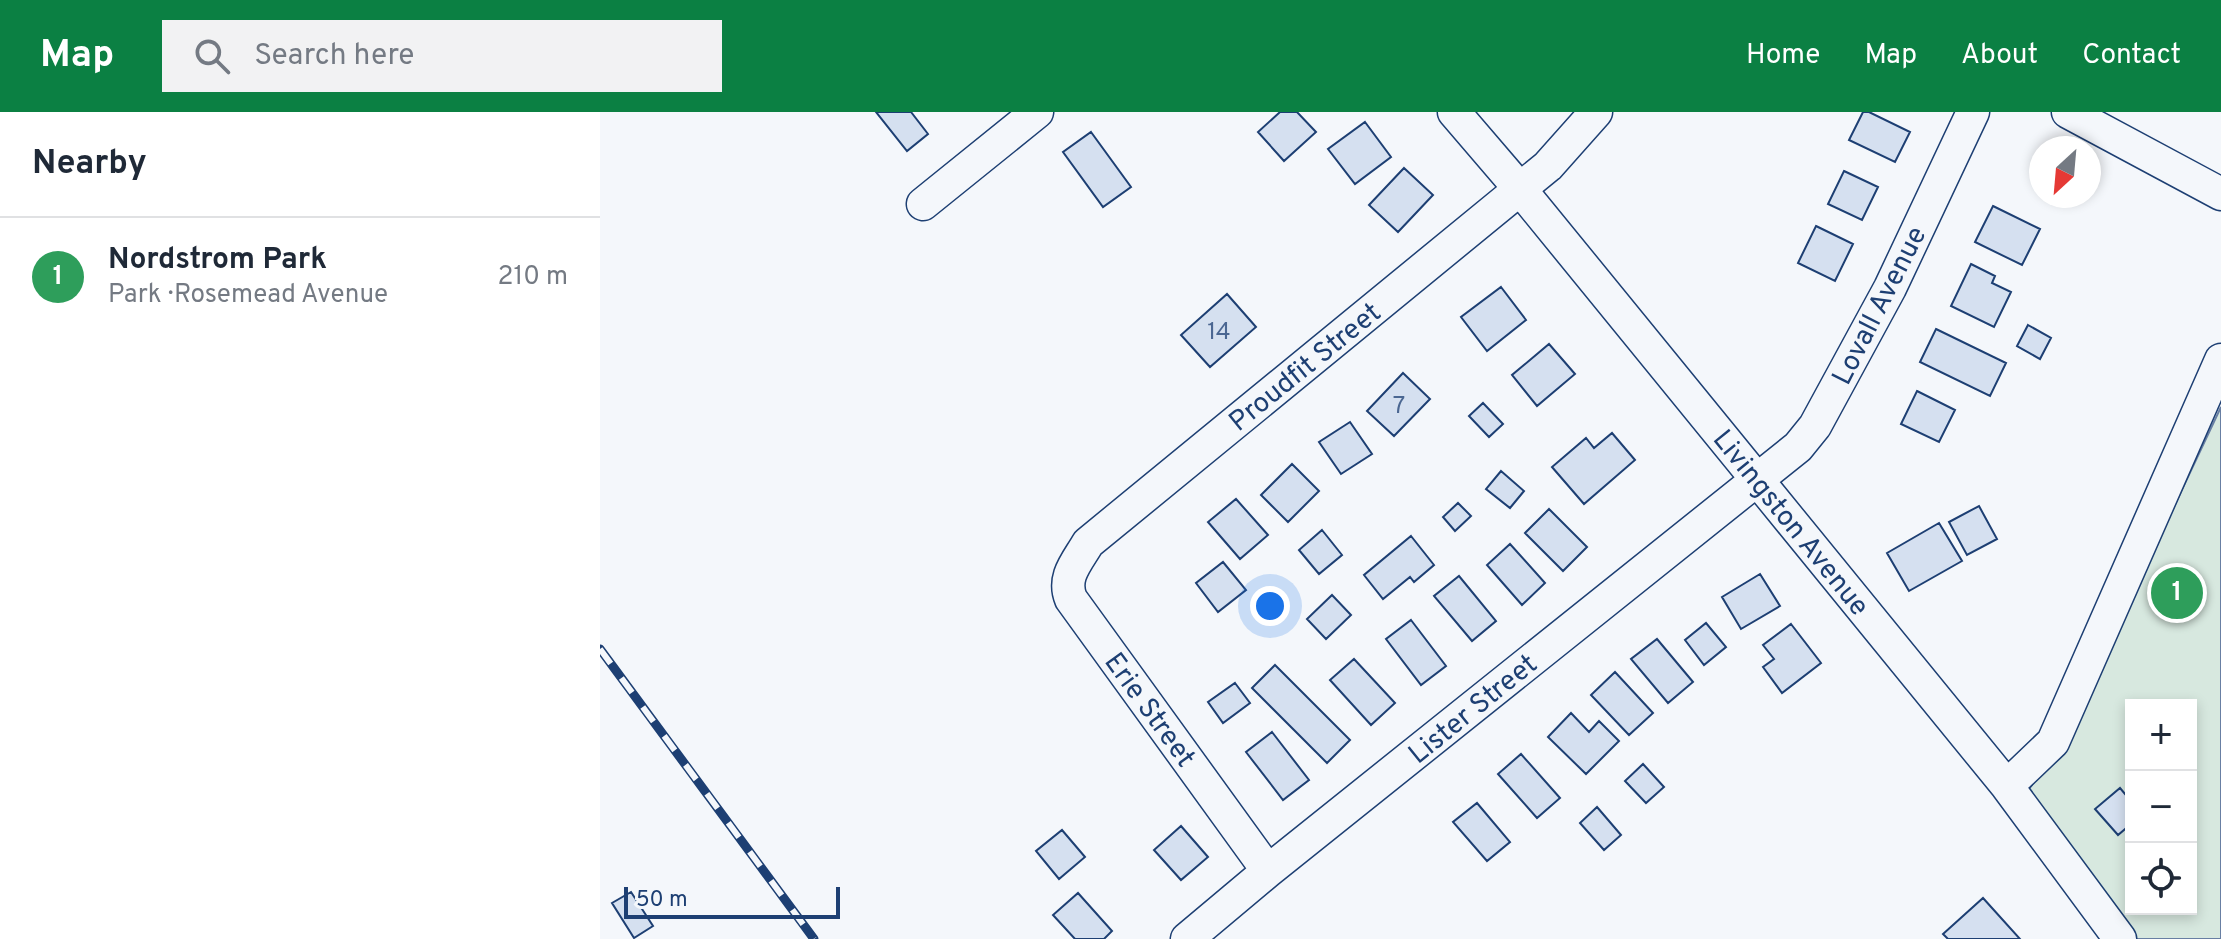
<!DOCTYPE html>
<html lang="en">
<head>
<meta charset="utf-8">
<style>
  body { margin:0; font-family:Overpass,sans-serif; background:#f2f2f3; color:#1f2937 }
  .controls { position:absolute; right:24px; bottom:24px; display:grid; overflow:hidden; border-radius:0px; box-shadow:0 4px 12px #0003 }
  .controls button { width:72px; height:72px; display:grid; place-items:center; padding:0; border:0; border-bottom:2px solid #e0e1e3; background:#fff; color:#1f2937; font:40px sans-serif }
  .compass { position:absolute; left:1429px; top:24px; width:72px; height:72px; border-radius:50%; background:#fff; box-shadow:0 4px 12px #0003; rotate:206deg }
  .scale { position:absolute; left:24px; bottom:20px; width:216px; box-sizing:border-box; padding-left:8px; border:4px solid #1d3f73; border-top:0; font-size:22px; line-height:28px; white-space:nowrap; color:#1d3f73; -webkit-text-stroke:6px #f4f7fb; paint-order:stroke }
  .you { position:absolute; left:670px; top:494px; width:28px; height:28px; margin:-20px; border:6px solid #fff; border-radius:50%; background:#1a73e8; box-shadow:0 0 0 12px #1a73e833 }
  .badge { display:grid; place-items:center; width:52px; height:52px; border-radius:50%; background:#0b8043; color:#fff; font-size:26px; font-weight:700 }
  .pin { position:absolute; translate:-50% -50%; border:4px solid #fff; box-shadow:0 2px 8px #0006 }
  .list { margin:0; padding:0; list-style:none }
  h2 { display:flex; justify-content:space-between; align-items:center; height:104px; margin:0; padding:0 32px; font-size:34px }
  h2 small { font-size:26px; font-weight:400; color:#747a83 }
  .list li { display:grid; grid-template-columns:52px 1fr auto; gap:24px; align-items:center; box-sizing:border-box; height:120px; padding:0 32px; border-top:2px solid #e0e1e3 }
  .list b { display:block; font-size:30px; white-space:nowrap }
  .list p { margin:0; font-size:26px; white-space:nowrap; color:#747a83 }
  .list em { font-size:26px; font-style:normal; color:#747a83 }
  .icon { flex:none; width:44px; height:44px; fill:none; stroke:currentColor; stroke-width:2; stroke-linecap:round; stroke-linejoin:round }
  .map { position:relative; flex:none; width:1621px; height:827px; overflow:hidden }
  header { display:flex; align-items:center; gap:48px; box-sizing:border-box; height:112px; padding:0 40px; background:#0b8043; color:#fff }
  header strong { font-size:38px }
  nav { display:flex; gap:44px; margin-inline-start:auto; font-size:28px }
  .search { width:560px; height:72px; background:#f2f2f3; display:flex; align-items:center; gap:20px; box-sizing:border-box; padding:0 28px; border-radius:0px; color:#747a83; font-size:30px }
  main { display:flex }
  aside { flex:1; background:#fff }
  .map>svg:first-child { display:block }
</style>
</head>
<body>
<header>
<strong>Map</strong>
<div class="search"><svg class="icon" aria-label="search" viewBox="0 0 24 24"><circle cx="10" cy="10" r="6"/><path d="M15 15l6 6"/></svg>Search here</div>
<nav><a>Home</a><a>Map</a><a>About</a><a>Contact</a></nav>
</header>
<main>
<aside>
<h2>Nearby<small></small></h2>
<ul class="list">
<li><span class="badge" style="background:#2e9e5b">1</span><div><b>Nordstrom Park</b><p>Park · Rosemead Avenue</p></div><em>210 m</em></li>
</ul>
</aside>
<div class="map">
<svg width="1621" height="827" viewBox="0 0 1621 827">
  <rect width="100%" height="100%" fill="#f4f7fb"/>
  <path fill="#d7e8df" stroke="#687fa3" stroke-width="2" fill-rule="evenodd" d="M 1621,295 L 1621,827 L 1532,827 L 1429,677 L 1463,629 L 1476,602 ZM 1531,593 L 1591,593 L 1591,797 L 1531,797 Z"/>
  <path fill="#d5e0f0" stroke="#1d3f73" stroke-width="2" d="M 276,0 L 311,0 L 328,22 L 307,39 Z
    M 680,0 L 697,0 L 716,20 L 684,49 L 658,20 Z
    M 1263,0 L 1269,0 L 1310,20 L 1295,50 L 1249,28 Z
    M 765,10 L 791,45 L 755,72 L 728,37 Z
    M 491,20 L 531,75 L 503,95 L 463,40 Z
    M 804,56 L 833,83 L 798,120 L 769,93 Z
    M 1244,59 L 1278,75 L 1262,108 L 1228,92 Z
    M 1393,94 L 1440,117 L 1422,153 L 1375,130 Z
    M 1216,114 L 1253,132 L 1235,169 L 1198,151 Z
    M 1371,152 L 1395,164 L 1392,171 L 1411,180 L 1394,215 L 1351,194 Z
    M 901,175 L 926,208 L 887,239 L 861,205 Z
    M 627,182 L 656,215 L 610,255 L 581,223 Z
    M 1428,213 L 1451,226 L 1440,247 L 1417,234 Z
    M 1336,217 L 1406,251 L 1390,284 L 1320,250 Z
    M 949,232 L 975,262 L 937,294 L 912,263 Z
    M 803,261 L 830,287 L 794,324 L 767,299 Z
    M 1317,279 L 1355,298 L 1339,330 L 1301,312 Z
    M 883,291 L 903,312 L 889,325 L 869,304 Z
    M 750,310 L 772,342 L 741,362 L 719,330 Z
    M 1012,321 L 1035,348 L 984,392 L 952,355 L 986,326 L 994,336 Z
    M 692,352 L 719,379 L 688,410 L 661,383 Z
    M 901,359 L 924,379 L 910,396 L 886,377 Z
    M 636,387 L 668,423 L 640,447 L 608,410 Z
    M 858,391 L 871,404 L 855,419 L 843,405 Z
    M 1379,394 L 1397,427 L 1367,443 L 1349,410 Z
    M 949,397 L 987,435 L 963,459 L 925,421 Z
    M 1339,411 L 1362,449 L 1309,479 L 1287,441 Z
    M 722,418 L 742,443 L 719,462 L 699,438 Z
    M 811,424 L 834,453 L 814,470 L 810,465 L 783,487 L 764,463 Z
    M 910,432 L 945,471 L 922,493 L 887,453 Z
    M 623,450 L 646,478 L 618,500 L 596,471 Z
    M 1160,462 L 1180,494 L 1141,517 L 1122,485 Z
    M 859,464 L 896,509 L 872,529 L 834,484 Z
    M 732,483 L 751,503 L 726,527 L 707,507 Z
    M 811,508 L 846,554 L 821,573 L 786,527 Z
    M 1106,511 L 1126,535 L 1104,553 L 1085,528 Z
    M 1191,512 L 1221,551 L 1182,581 L 1163,555 L 1174,547 L 1163,533 Z
    M 1057,527 L 1093,570 L 1068,591 L 1031,547 Z
    M 754,547 L 795,591 L 771,613 L 730,568 Z
    M 675,553 L 750,628 L 727,651 L 652,576 Z
    M 1015,560 L 1053,601 L 1029,623 L 991,583 Z
    M 635,571 L 650,591 L 623,611 L 608,590 Z
    M 971,601 L 989,620 L 999,609 L 1019,629 L 986,662 L 948,625 Z
    M 672,620 L 709,668 L 683,688 L 646,640 Z
    M 921,642 L 960,686 L 937,706 L 898,662 Z
    M 1043,652 L 1064,675 L 1046,691 L 1025,669 Z
    M 1520,676 L 1531,689 L 1531,712 L 1518,723 L 1495,697 Z
    M 877,691 L 910,730 L 887,749 L 853,710 Z
    M 997,695 L 1021,723 L 1004,738 L 980,711 Z
    M 581,714 L 608,745 L 581,768 L 554,738 Z
    M 462,718 L 485,745 L 459,767 L 436,739 Z
    M 31,780 L 53,814 L 34,826 L 12,791 Z
    M 478,781 L 512,819 L 504,827 L 475,827 L 453,803 Z
    M 1383,786 L 1420,827 L 1348,827 L 1343,822 Z"/>
  <g fill="none" stroke-linecap="round" stroke-linejoin="round">
    <defs>
      <path id="minor" d="M 854,0 L 920,77 L 1407,674 L 1520,827
        M 1468,0 L 1621,82
        M 323,92 L 437,0
        M 1407,674 L 1453,630 L 1621,248
        M 668,759 L 471,487 C 462,465 477,450 488,431 L 948,54 L 996,0
        M 587,827 L 668,759 L 1198,335 L 1215,314 L 1290,176 L 1373,0"/>
    </defs>
    <use href="#minor" stroke="#1d3f73" stroke-width="35"/>
    <use href="#minor" stroke="#f4f7fb" stroke-width="32"/>
    <defs>
      <path id="rail" d="M 0,537 L 214,827"/>
    </defs>
    <use href="#rail" stroke="#1d3f73" stroke-width="9"/>
    <use href="#rail" stroke="#f4f7fb" stroke-width="6" stroke-dasharray="18" stroke-linecap="butt"/>
  </g>
  <g text-anchor="middle" stroke-width="6" stroke-linejoin="round" paint-order="stroke">
    <g font-size="24" fill="#4b6792">
      <text x="619" y="227">14</text>
      <text x="799" y="301">7</text>
    </g>
    <g font-size="28" fill="#1d3f73" stroke="#f4f7fb">
      <text transform="translate(1278 193) rotate(-63)" y="10">Lovall Avenue</text>
      <text transform="translate(704 254) rotate(-39)" y="10">Proudfit Street</text>
      <text transform="translate(1192 410) rotate(51)" y="10">Livingston Avenue</text>
      <text transform="translate(872 596) rotate(-39)" y="10">Lister Street</text>
      <text transform="translate(551 597) rotate(54)" y="10">Erie Street</text>
    </g>
  </g>
</svg>
<div class="controls">
<button>+</button>
<button>−</button>
<button><svg class="icon" aria-label="locate" viewBox="0 0 24 24"><circle cx="12" cy="12" r="6"/><path d="M12 2v4M12 18v4M2 12h4M18 12h4"/></svg></button>
</div>
<svg class="compass" viewBox="-18 -18 36 36"><path d="M0-13l5 13h-10z" fill="#e53935"/><path d="M0 13l5-13h-10z" fill="#747a83"/></svg>
<div class="scale">50 m</div>
<div class="you"></div>
<div class="pin badge" style="left:1577px;top:481px;background:#2e9e5b">1</div>
</div>
</main>
</body>
</html>
